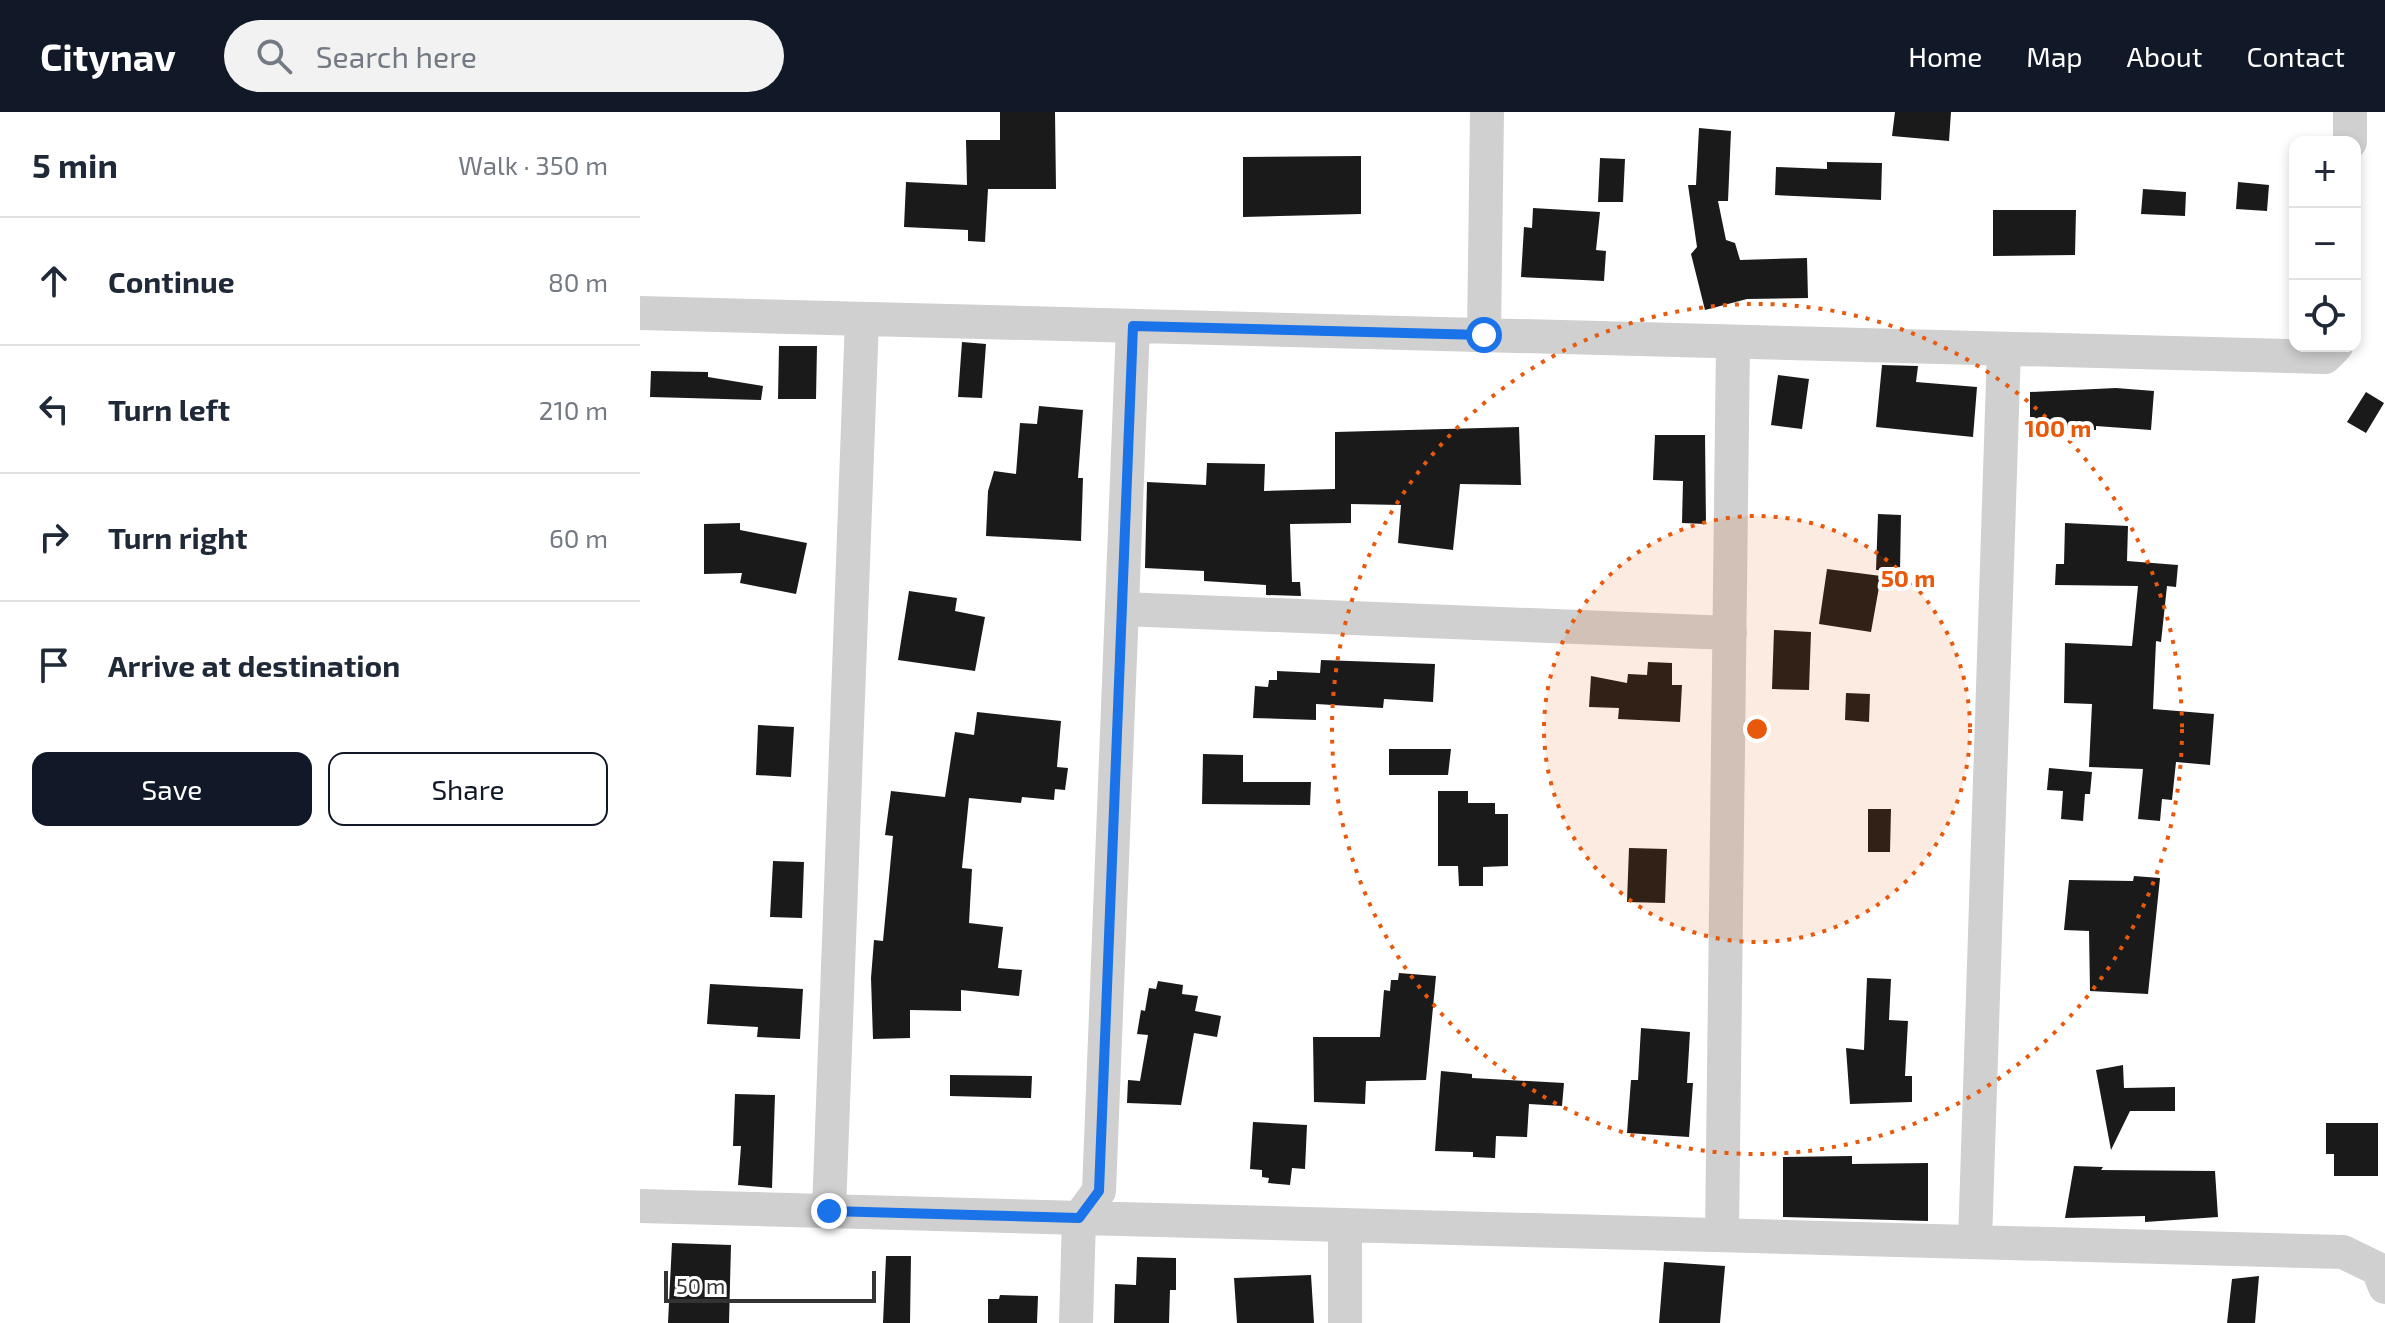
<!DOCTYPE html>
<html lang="en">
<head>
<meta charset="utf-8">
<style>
  body { margin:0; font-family:"Exo 2",sans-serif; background:#f2f2f3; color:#1f2937 }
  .controls { position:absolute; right:24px; top:24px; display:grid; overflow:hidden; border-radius:16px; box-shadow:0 4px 12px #0003 }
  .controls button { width:72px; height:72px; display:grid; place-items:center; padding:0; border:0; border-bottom:2px solid #e0e1e3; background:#fff; color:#1f2937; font:40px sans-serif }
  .scale { position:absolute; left:24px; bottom:20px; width:212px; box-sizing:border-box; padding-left:8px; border:4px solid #333; border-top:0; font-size:22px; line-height:28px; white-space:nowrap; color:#333; -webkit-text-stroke:6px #fff; paint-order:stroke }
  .stop { position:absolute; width:24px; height:24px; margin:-18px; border:6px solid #1a73e8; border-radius:50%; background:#fff }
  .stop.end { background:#1a73e8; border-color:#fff; box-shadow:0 2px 8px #0008 }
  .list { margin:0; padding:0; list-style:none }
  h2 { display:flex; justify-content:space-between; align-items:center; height:104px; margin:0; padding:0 32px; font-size:34px }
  h2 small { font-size:26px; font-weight:400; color:#747a83 }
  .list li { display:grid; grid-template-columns:52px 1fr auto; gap:24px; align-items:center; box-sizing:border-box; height:128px; padding:0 32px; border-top:2px solid #e0e1e3 }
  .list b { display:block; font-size:30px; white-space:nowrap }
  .list em { font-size:26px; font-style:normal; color:#747a83 }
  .actions { display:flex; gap:16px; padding:24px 32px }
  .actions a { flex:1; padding:18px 0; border:2px solid #111827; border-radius:16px; text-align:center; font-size:28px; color:#111827 }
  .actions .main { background:#111827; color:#fff }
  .icon { flex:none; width:44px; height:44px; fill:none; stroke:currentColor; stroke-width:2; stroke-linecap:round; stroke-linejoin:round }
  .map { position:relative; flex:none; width:1745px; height:1211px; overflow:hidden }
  header { display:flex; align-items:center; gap:48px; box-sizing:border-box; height:112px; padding:0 40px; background:#111827; color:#fff }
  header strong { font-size:38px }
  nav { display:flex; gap:44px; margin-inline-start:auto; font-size:28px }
  .search { width:560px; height:72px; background:#f2f2f3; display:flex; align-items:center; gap:20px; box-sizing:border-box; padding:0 28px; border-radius:44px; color:#747a83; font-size:30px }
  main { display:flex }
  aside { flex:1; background:#fff }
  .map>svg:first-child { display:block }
</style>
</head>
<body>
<header>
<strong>Citynav</strong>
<div class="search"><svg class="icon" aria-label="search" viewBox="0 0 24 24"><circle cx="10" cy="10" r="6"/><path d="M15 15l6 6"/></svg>Search here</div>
<nav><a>Home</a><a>Map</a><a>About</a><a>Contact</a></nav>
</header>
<main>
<aside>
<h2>5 min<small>Walk · 350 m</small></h2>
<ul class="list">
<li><svg class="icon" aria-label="ahead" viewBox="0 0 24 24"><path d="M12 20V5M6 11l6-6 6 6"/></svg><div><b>Continue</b></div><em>80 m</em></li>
<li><svg class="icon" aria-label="left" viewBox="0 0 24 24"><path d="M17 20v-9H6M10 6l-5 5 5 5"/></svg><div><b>Turn left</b></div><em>210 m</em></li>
<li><svg class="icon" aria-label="right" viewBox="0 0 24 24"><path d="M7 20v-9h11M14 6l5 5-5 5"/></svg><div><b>Turn right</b></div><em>60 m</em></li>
<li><svg class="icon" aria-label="arrive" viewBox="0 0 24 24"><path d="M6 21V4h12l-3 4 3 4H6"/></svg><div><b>Arrive at destination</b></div></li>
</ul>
<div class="actions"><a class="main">Save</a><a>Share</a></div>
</aside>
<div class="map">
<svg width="1745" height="1211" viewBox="0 0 1745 1211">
  <rect width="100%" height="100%" fill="#fff"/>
  <path fill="#1a1a1a" d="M 360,0 L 415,0 L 416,77 L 348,77 L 345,130 L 328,129 L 328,118 L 264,115 L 266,70 L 327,73 L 326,28 L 360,28 Z
    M 1255,0 L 1311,0 L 1309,29 L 1252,24 Z
    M 1059,16 L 1091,19 L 1088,89 L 1078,89 L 1086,128 L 1095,131 L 1100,148 L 1167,146 L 1168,186 L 1107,187 L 1065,198 L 1051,142 L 1057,135 L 1048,73 L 1056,73 Z
    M 721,44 L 721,102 L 603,105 L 603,45 Z
    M 960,46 L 985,47 L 983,90 L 958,90 Z
    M 1187,50 L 1242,51 L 1241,88 L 1135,83 L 1136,55 L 1187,57 Z
    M 1598,70 L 1629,73 L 1627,99 L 1596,97 Z
    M 1503,77 L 1546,80 L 1545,104 L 1501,102 Z
    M 893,96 L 960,100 L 956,138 L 966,139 L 964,169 L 881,165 L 884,115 L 892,116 Z
    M 1353,98 L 1436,98 L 1435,143 L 1353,144 Z
    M 322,230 L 346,232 L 342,286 L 318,285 Z
    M 139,234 L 177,234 L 176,287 L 138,287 Z
    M 1242,253 L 1278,254 L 1276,270 L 1337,275 L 1333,325 L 1236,315 Z
    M 11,259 L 68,260 L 68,265 L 123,274 L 121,288 L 10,285 Z
    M 1138,263 L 1169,267 L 1162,317 L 1131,313 Z
    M 1476,276 L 1514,279 L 1511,318 L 1456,314 L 1456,318 L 1390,319 L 1390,280 Z
    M 1726,280 L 1744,291 L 1726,321 L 1707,310 Z
    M 399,294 L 443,298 L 438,366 L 443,366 L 441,429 L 346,424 L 348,379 L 354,359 L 376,362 L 380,311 L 397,312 Z
    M 879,315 L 881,373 L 820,372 L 813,438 L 758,431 L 761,393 L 711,392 L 711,411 L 650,412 L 652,470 L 660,470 L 661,484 L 626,483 L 626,473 L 564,469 L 564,459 L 505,456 L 507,370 L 566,373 L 567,351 L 625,352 L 624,379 L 695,377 L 695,320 Z
    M 1015,323 L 1065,323 L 1066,412 L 1042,411 L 1043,369 L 1013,368 Z
    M 1238,402 L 1261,403 L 1260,459 L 1236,458 Z
    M 100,411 L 100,418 L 167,431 L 156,482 L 100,471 L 102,461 L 64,462 L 64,412 Z
    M 1425,411 L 1488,414 L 1487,449 L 1538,453 L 1536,475 L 1527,474 L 1521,530 L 1516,529 L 1513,597 L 1574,602 L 1570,653 L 1536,650 L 1532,688 L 1522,687 L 1520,709 L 1498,707 L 1503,657 L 1449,655 L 1452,592 L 1424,591 L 1425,531 L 1492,534 L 1498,474 L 1415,473 L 1416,452 L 1424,452 Z
    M 1187,457 L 1241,464 L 1231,520 L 1179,512 Z
    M 269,479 L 317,486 L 315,499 L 345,505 L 335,559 L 258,548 Z
    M 1134,518 L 1171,520 L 1169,578 L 1132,577 Z
    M 681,548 L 795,552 L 793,590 L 744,587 L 743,596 L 676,592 L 676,608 L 613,606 L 615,574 L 628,575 L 629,568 L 637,568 L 637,559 L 680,561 Z
    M 1008,550 L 1032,551 L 1032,573 L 1042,573 L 1040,610 L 978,607 L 979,596 L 949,595 L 951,564 L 987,571 L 988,562 L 1007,563 Z
    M 1206,581 L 1230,582 L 1229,610 L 1205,608 Z
    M 337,600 L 421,609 L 417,655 L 428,656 L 425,678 L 415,677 L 414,688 L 382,685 L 381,691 L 329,686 L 322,756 L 332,757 L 329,811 L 363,815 L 358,856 L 382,858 L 379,884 L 321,878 L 321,899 L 270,898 L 270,926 L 233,927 L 231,866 L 234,828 L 243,829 L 253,724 L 245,723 L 251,679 L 305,685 L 315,620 L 334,623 Z
    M 118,613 L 154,615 L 151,665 L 116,663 Z
    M 749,637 L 811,637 L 808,663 L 749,663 Z
    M 563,642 L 603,643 L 603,670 L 671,670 L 670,693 L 562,692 Z
    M 1409,656 L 1452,660 L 1450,682 L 1445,682 L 1443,709 L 1421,707 L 1423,679 L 1407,678 Z
    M 798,679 L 828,679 L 828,691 L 855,691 L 855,702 L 868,702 L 868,754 L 843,755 L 843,774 L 819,774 L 818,754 L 798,754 Z
    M 1228,697 L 1251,697 L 1250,740 L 1228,740 Z
    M 989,736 L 1027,737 L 1025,791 L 987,790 Z
    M 133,749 L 164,750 L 162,806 L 130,805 Z
    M 1494,764 L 1520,766 L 1508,882 L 1450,879 L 1449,819 L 1424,818 L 1429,768 L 1493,769 Z
    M 759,861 L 796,864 L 786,968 L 726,969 L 725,992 L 674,990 L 673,925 L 740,925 L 744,878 L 750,879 L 751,868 L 758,868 Z
    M 1227,866 L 1251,867 L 1249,908 L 1268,909 L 1265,964 L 1272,964 L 1272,990 L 1210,992 L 1206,936 L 1224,938 Z
    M 518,869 L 543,873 L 542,882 L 558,884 L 555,899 L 581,904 L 577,925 L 554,921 L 541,993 L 487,991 L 488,968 L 500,969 L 508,923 L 497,922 L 501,898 L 505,899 L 509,876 L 516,877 Z
    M 70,872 L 163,877 L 160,927 L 117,925 L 118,915 L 67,912 Z
    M 1001,916 L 1050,920 L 1047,971 L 1053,971 L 1049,1025 L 987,1021 L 991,968 L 998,968 Z
    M 1483,953 L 1484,976 L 1535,975 L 1535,999 L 1490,999 L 1471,1038 L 1456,958 Z
    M 801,959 L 832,962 L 832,966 L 924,971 L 922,994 L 889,992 L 887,1025 L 856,1024 L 855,1046 L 833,1045 L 833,1040 L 795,1039 Z
    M 310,963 L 392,964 L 391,986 L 310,984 Z
    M 95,982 L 135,983 L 132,1076 L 98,1073 L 101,1034 L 93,1034 Z
    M 613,1010 L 667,1013 L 665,1057 L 652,1056 L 650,1073 L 628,1071 L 629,1066 L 622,1065 L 622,1058 L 610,1057 Z
    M 1686,1011 L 1738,1011 L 1738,1064 L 1694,1064 L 1694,1042 L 1686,1042 Z
    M 1212,1044 L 1212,1052 L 1288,1051 L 1288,1109 L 1143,1105 L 1143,1045 Z
    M 1434,1054 L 1463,1055 L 1461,1058 L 1575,1059 L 1578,1105 L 1505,1110 L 1505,1104 L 1425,1106 Z
    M 32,1131 L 91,1133 L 89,1211 L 28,1211 Z
    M 246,1144 L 271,1144 L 270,1211 L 243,1211 Z
    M 497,1145 L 536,1146 L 536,1178 L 530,1178 L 529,1211 L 474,1211 L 475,1172 L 496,1173 Z
    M 1024,1150 L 1085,1154 L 1080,1211 L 1019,1211 Z
    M 671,1163 L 674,1211 L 597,1211 L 594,1166 Z
    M 1619,1164 L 1615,1211 L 1587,1211 L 1592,1167 Z
    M 360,1183 L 398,1184 L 397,1211 L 348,1211 L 348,1187 L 359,1187 Z"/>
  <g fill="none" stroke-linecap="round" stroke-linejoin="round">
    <path stroke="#d0d0d0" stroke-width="34" d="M 1710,30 L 1710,0
      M 0,201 L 1685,245 L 1696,234
      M 844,223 L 847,0
      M 482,497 L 1090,521
      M 0,1094 L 1703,1140 L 1738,1157 L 1745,1175
      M 189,1099 L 222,207
      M 1082,1123 L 1093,230
      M 1335,1130 L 1364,237
      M 436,1211 L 439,1106 L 459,1079 L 493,214
      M 705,1211 L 705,1113"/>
  </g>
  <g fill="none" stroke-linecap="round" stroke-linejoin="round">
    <path stroke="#1a73e8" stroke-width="10" d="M 189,1099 L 439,1106 L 459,1079 L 493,214 L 844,223"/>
  </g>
  <circle cx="1117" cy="617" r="213" fill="#e8590c" fill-opacity=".12"/>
  <g fill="none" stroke="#e8590c" stroke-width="4" stroke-dasharray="4 8">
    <circle cx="1117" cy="617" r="213"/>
    <circle cx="1117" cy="617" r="425"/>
  </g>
  <circle cx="1117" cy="617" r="12" fill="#e8590c" stroke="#fff" stroke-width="4"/>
  <g font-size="24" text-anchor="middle" font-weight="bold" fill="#e8590c" stroke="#fff" stroke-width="8" stroke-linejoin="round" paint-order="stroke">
    <text x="1418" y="325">100 m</text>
    <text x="1268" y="475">50 m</text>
  </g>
</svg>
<div class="controls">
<button>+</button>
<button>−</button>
<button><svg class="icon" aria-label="locate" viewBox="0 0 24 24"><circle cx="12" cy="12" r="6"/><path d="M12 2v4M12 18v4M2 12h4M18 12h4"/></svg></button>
</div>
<div class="scale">50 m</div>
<div class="stop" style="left:844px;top:223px"></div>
<div class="stop end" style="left:189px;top:1099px"></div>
</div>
</main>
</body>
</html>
